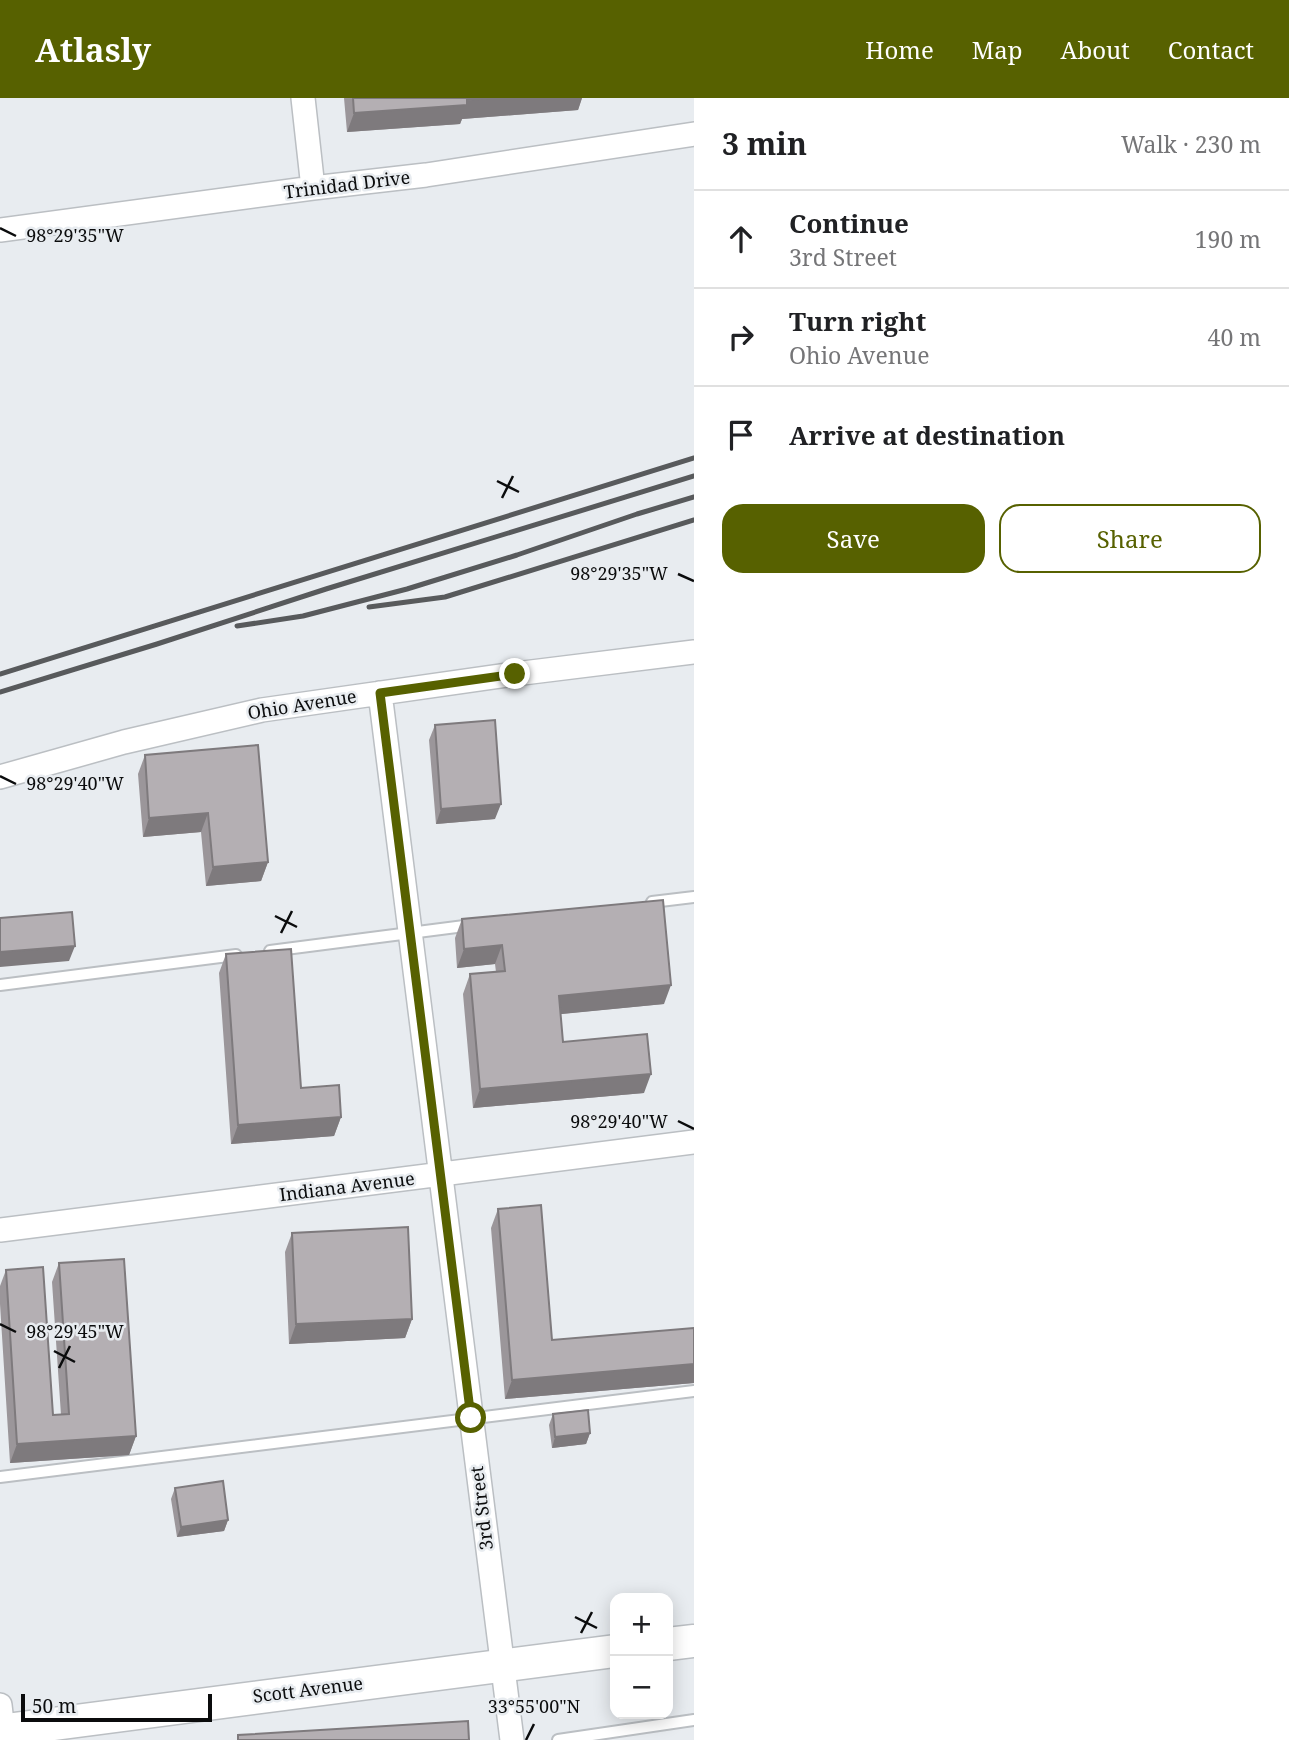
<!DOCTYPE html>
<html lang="en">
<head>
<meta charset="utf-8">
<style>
  body { margin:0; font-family:"Noto Serif",serif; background:#f6f6f6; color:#202124 }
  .controls { position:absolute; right:21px; bottom:21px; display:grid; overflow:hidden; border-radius:14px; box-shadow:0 4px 18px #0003 }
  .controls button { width:63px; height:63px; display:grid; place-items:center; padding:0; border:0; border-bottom:2px solid #e0e0e0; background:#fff; color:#202124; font:35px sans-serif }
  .scale { position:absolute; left:21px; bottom:18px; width:191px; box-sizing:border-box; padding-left:7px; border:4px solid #0b0c0d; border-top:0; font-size:19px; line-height:24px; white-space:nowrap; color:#0b0c0d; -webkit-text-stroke:5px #e8ecf0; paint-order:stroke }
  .stop { position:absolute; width:21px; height:21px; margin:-16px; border:5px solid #576100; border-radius:50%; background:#fff }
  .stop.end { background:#576100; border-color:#fff; box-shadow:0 2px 7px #0008 }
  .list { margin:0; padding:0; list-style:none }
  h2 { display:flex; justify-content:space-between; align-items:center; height:91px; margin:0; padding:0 28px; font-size:30px }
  h2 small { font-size:23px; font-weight:400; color:#757577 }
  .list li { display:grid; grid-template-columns:46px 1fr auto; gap:21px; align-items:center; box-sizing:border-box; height:98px; padding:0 28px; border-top:2px solid #e0e0e0 }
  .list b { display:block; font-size:26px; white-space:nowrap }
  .list p { margin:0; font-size:23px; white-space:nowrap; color:#757577 }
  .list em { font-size:23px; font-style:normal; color:#757577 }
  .actions { display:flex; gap:14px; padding:21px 28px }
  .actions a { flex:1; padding:16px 0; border:2px solid #576100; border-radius:21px; text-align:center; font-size:24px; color:#576100 }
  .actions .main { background:#576100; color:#fff }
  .icon { flex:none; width:38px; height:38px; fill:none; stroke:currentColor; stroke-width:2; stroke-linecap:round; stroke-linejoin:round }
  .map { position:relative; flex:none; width:694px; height:1642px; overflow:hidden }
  header { display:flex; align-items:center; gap:42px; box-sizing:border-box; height:98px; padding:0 35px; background:#576100; color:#fff }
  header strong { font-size:33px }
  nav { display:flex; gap:38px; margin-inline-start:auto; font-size:24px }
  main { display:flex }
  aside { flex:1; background:#fff }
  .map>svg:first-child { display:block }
</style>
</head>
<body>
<header>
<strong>Atlasly</strong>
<nav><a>Home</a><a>Map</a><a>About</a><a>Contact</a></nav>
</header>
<main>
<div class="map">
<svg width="694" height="1642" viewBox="0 0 694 1642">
  <rect width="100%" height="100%" fill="#e8ecf0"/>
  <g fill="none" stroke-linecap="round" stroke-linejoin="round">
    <defs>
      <path id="lane" d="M 652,804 L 694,799
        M 270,853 L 472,827
        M 0,887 L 236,857
        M 0,1379 L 694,1293
        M 558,1642 L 694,1622"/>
      <path id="street" d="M 303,0 L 313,90
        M 0,132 L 313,90 L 426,77 L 694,36
        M 380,595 L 512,1642
        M 0,679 L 124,644 L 262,612 L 515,576 L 694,554
        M 0,1132 L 694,1044
        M 0,1607 L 4,1642"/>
      <path id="secondary" d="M 668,1546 L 694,1543
        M 0,1633 L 615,1553"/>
    </defs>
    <use href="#lane" stroke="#bbbfc3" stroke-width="14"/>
    <use href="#street" stroke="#bbbfc3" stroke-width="26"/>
    <use href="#secondary" stroke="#bbbfc3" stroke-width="35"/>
    <use href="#lane" stroke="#fff" stroke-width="10"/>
    <use href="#street" stroke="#fff" stroke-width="23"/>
    <use href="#secondary" stroke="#fff" stroke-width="32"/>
    <path stroke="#585a5c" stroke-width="5" d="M 369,509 L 445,499 L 694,422
      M 237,528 L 303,518 L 407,491 L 517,457 L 637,416 L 694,399
      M 0,576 L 694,360
      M 0,594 L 157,546 L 326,491 L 694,378"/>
  </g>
  <path fill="#9b969a" d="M 344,0 L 582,0 L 578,12 L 462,21 L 460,26 L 347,34 Z
    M 435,627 L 495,721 L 436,726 L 429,642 Z
    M 145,657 L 268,764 L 261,783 L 206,788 L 201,734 L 143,739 L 138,676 Z
    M 462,821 L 664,906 L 560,916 L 563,944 L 644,995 L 473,1010 L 463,896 L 470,876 L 496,874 L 495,866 L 457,870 L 455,840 Z
    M 226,856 L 301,990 L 341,1019 L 334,1038 L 231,1046 L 219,875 Z
    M 498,1111 L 552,1242 L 694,1230 L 694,1285 L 505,1301 L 491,1130 Z
    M 292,1135 L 412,1221 L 405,1240 L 289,1246 L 285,1154 Z
    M 59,1165 L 136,1338 L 129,1357 L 10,1365 L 0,1206 L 0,1188 L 6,1172 L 53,1317 L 61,1317 L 52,1184 Z
    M 553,1316 L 590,1335 L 586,1346 L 552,1350 L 549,1327 Z
    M 175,1390 L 228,1422 L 224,1433 L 177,1439 L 171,1401 Z"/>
  <path fill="#7e7a7d" d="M 491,0 L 582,0 L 578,12 L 462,21 L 460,26 L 347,34 L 354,15 Z
    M 501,706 L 495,721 L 436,726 L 441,711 Z
    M 208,715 L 201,734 L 143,739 L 149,720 Z
    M 268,764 L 261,783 L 206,788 L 213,769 Z
    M 502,847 L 495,866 L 457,870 L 464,851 Z
    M 75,848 L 69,863 L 0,869 L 0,854 Z
    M 671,887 L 664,906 L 552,917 L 559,898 Z
    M 651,976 L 644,995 L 473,1010 L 480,991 Z
    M 341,1019 L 334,1038 L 231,1046 L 238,1027 Z
    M 412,1221 L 405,1240 L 289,1246 L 296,1226 Z
    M 694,1266 L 694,1285 L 505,1301 L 512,1282 Z
    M 590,1335 L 586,1346 L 552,1350 L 555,1339 Z
    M 136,1338 L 129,1357 L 10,1365 L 17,1346 Z
    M 228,1422 L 224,1433 L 177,1439 L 181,1429 Z"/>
  <path fill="#b4afb3" stroke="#7e7a7d" stroke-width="2" d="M 353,0 L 491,0 L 467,2 L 467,7 L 354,15 Z
    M 495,622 L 501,706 L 441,711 L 435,627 Z
    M 258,647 L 268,764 L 213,769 L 208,715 L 149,720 L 145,657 Z
    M 663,802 L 671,887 L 559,898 L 563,944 L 647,936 L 651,976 L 480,991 L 470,876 L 505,873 L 502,847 L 464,851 L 462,821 Z
    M 72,814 L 75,848 L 0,854 L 0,820 Z
    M 291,851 L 301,990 L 339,987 L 341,1019 L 238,1027 L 226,856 Z
    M 541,1107 L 552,1242 L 694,1230 L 694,1266 L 512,1282 L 498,1111 Z
    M 408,1129 L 412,1221 L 296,1226 L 292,1135 Z
    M 124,1161 L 136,1338 L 17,1346 L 6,1172 L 43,1169 L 53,1317 L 69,1316 L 59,1165 Z
    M 588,1312 L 590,1335 L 555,1339 L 553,1316 Z
    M 223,1383 L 228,1422 L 181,1429 L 175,1390 Z
    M 468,1623 L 469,1642 L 238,1642 L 238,1637 Z"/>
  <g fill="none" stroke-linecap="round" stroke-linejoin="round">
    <path stroke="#576100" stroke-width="9" d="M 471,1320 L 380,595 L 515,576"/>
  </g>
  <path fill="none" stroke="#0b0c0d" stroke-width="2.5" d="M 0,130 L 16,138M 497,383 L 519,394M 502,400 L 513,378M 678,476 L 694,483M 0,678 L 16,686M 275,818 L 297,829M 281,835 L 292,813M 678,1023 L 694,1031M 0,1226 L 16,1234M 54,1253 L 75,1264M 59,1270 L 70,1248M 575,1519 L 597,1530M 581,1535 L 592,1514M 526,1642 L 534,1626"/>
  <g text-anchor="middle" stroke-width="5" stroke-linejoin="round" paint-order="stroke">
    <g font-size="18" fill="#0b0c0d" stroke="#e8ecf0">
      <text transform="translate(347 87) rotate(-7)" y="6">Trinidad Drive</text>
      <text transform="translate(302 607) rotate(-9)" y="6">Ohio Avenue</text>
      <text transform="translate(347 1089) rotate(-7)" y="6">Indiana Avenue</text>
      <text transform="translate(482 1410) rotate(-97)" y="6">3rd Street</text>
      <text transform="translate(308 1592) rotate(-7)" y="6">Scott Avenue</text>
    </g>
  </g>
  <g font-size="18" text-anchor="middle" fill="#0b0c0d" stroke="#e8ecf0" stroke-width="5" stroke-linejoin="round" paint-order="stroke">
    <text x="75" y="144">98°29'35"W</text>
    <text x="619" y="482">98°29'35"W</text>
    <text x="75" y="692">98°29'40"W</text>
    <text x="619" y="1030">98°29'40"W</text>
    <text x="75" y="1240">98°29'45"W</text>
    <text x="534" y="1615">33°55'00"N</text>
  </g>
</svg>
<div class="controls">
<button>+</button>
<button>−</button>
</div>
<div class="scale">50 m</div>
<div class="stop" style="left:471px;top:1320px"></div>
<div class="stop end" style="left:515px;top:576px"></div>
</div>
<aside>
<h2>3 min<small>Walk · 230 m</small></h2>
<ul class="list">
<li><svg class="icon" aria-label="ahead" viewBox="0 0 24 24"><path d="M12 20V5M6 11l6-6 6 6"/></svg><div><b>Continue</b><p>3rd Street</p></div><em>190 m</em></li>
<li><svg class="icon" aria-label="right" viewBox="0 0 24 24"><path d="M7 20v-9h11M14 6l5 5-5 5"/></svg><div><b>Turn right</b><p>Ohio Avenue</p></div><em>40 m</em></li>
<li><svg class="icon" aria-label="arrive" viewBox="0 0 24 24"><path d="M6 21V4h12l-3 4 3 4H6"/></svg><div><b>Arrive at destination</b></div></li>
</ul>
<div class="actions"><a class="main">Save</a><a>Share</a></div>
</aside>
</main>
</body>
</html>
